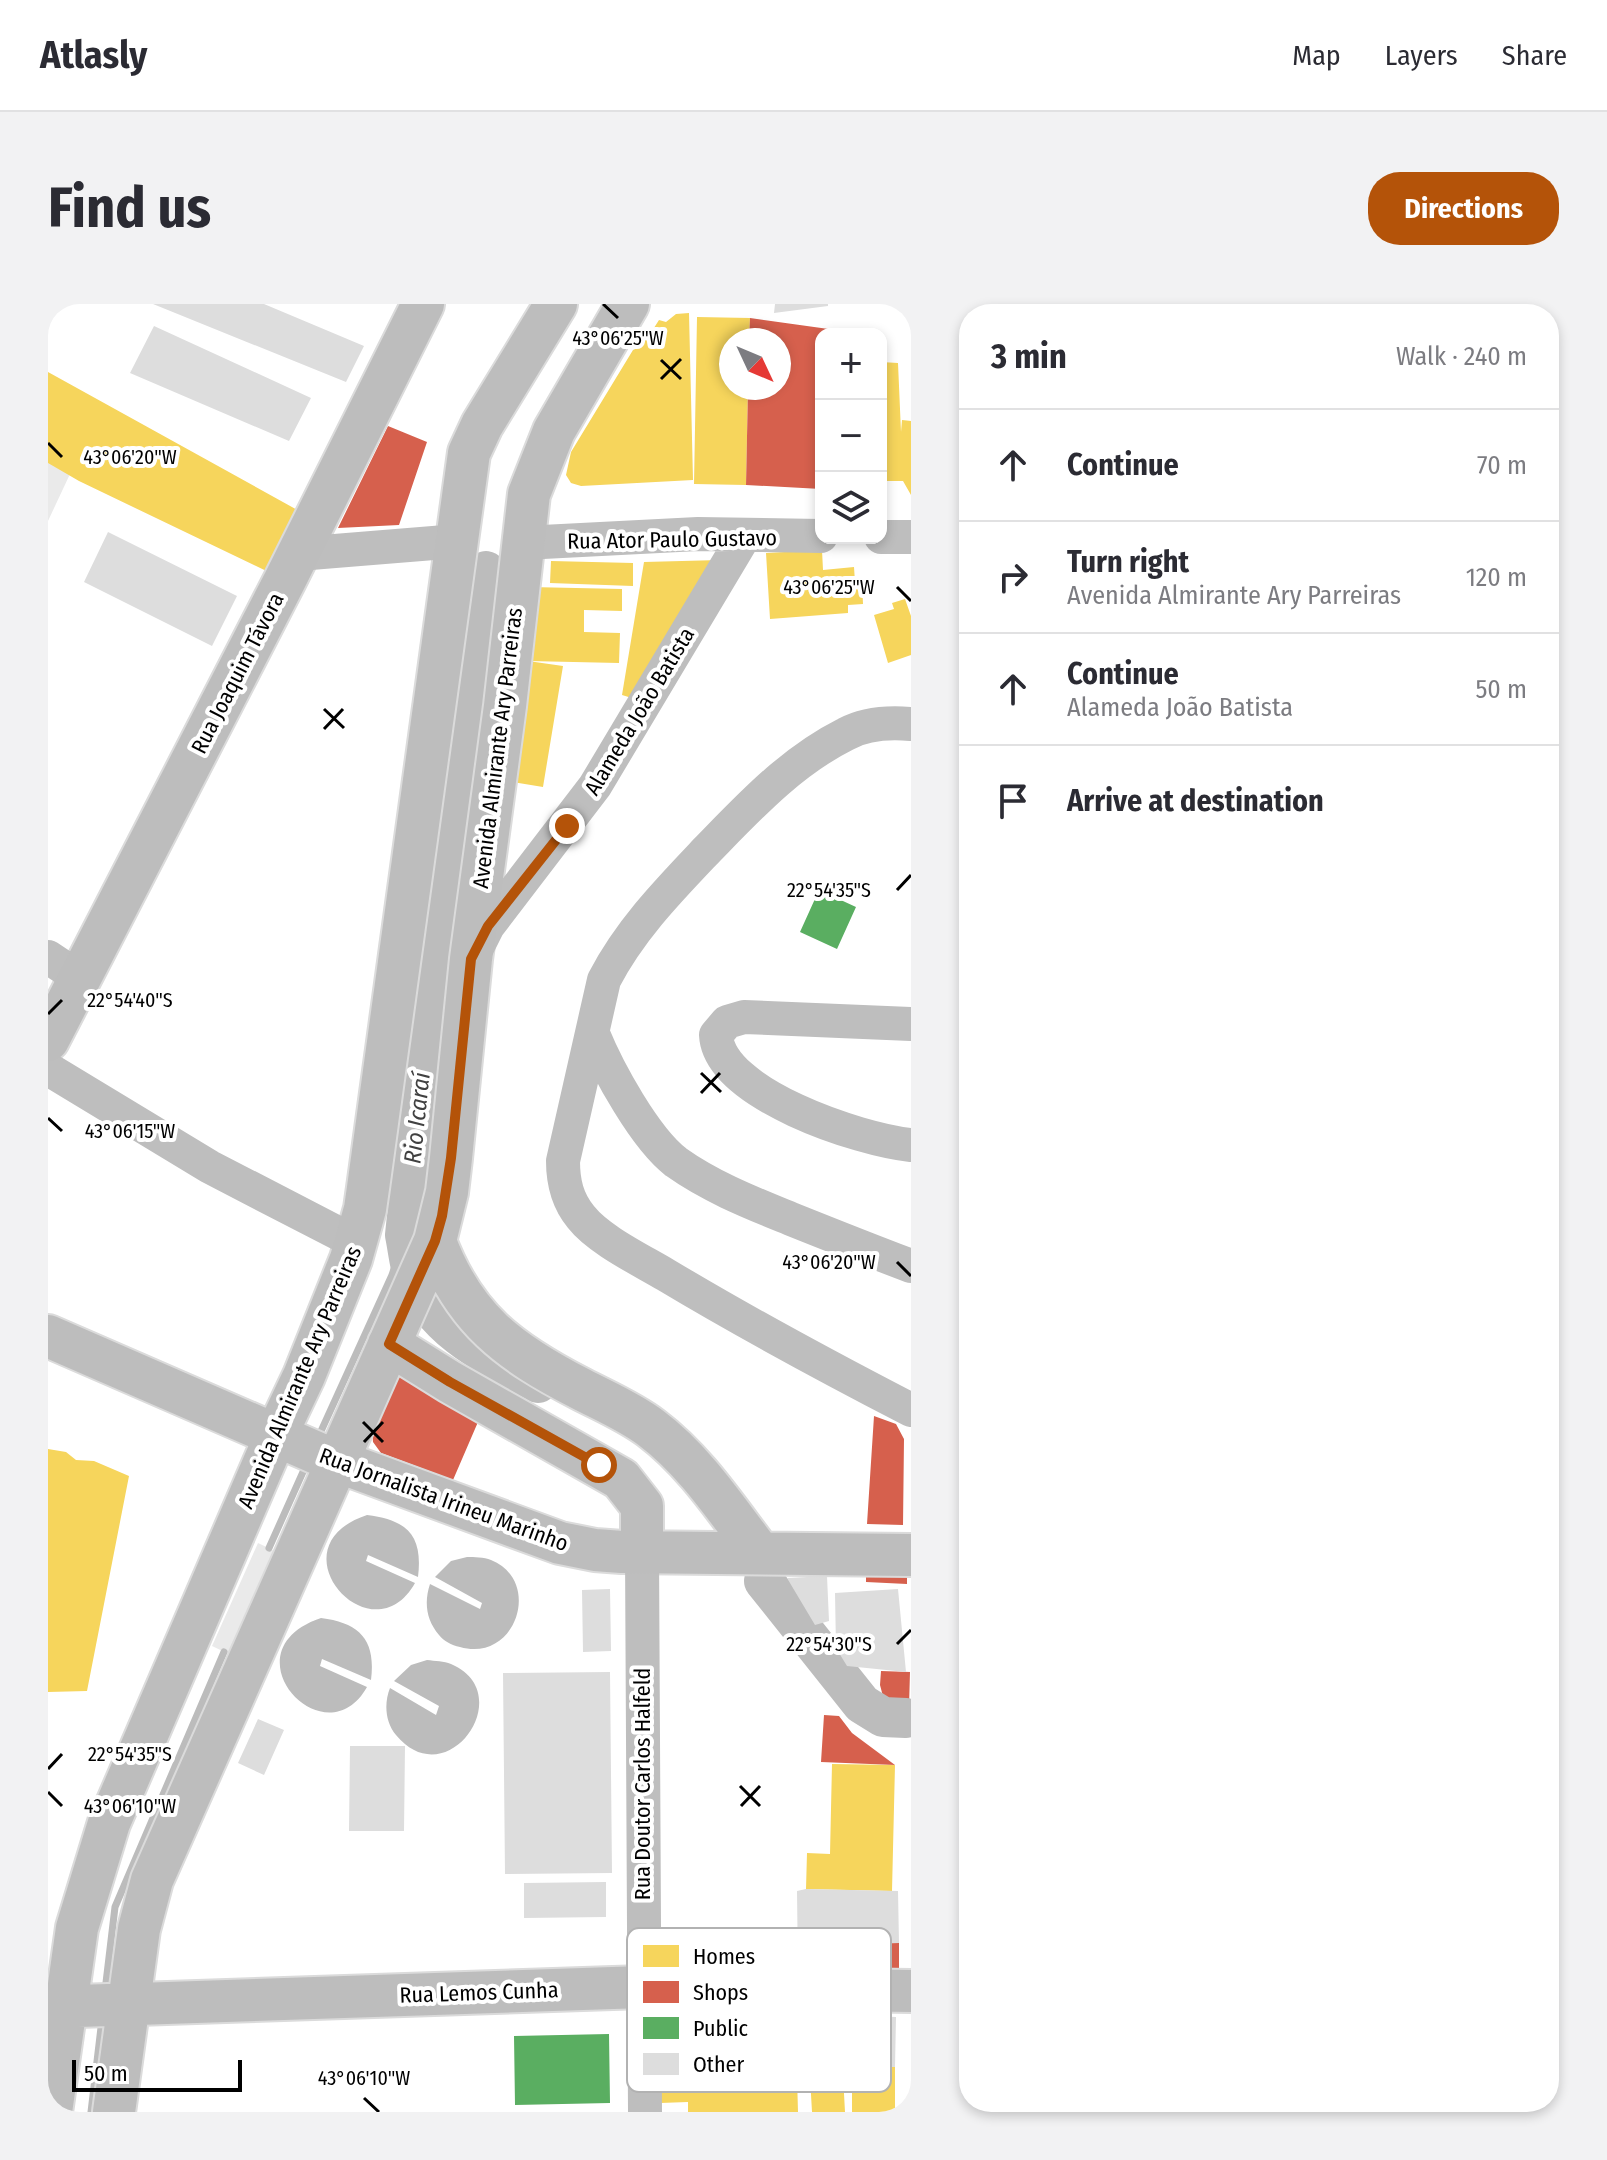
<!DOCTYPE html>
<html lang="en">
<head>
<meta charset="utf-8">
<style>
  body { margin:0; font-family:"Fira Sans Condensed",sans-serif; background:#f2f2f3; color:#2b2b33 }
  .controls { position:absolute; right:24px; top:24px; display:grid; overflow:hidden; border-radius:16px; box-shadow:0 4px 12px #0003 }
  .controls button { width:72px; height:72px; display:grid; place-items:center; padding:0; border:0; border-bottom:2px solid #e1e1e2; background:#fff; color:#2b2b33; font:40px sans-serif }
  .compass { position:absolute; left:671px; top:24px; width:72px; height:72px; border-radius:50%; background:#fff; box-shadow:0 4px 12px #0003; rotate:134deg }
  .scale { position:absolute; left:24px; bottom:20px; width:170px; box-sizing:border-box; padding-left:8px; border:4px solid #000; border-top:0; font-size:22px; line-height:28px; white-space:nowrap; color:#000; -webkit-text-stroke:6px #fff; paint-order:stroke }
  .stop { position:absolute; width:24px; height:24px; margin:-18px; border:6px solid #b45309; border-radius:50%; background:#fff }
  .stop.end { background:#b45309; border-color:#fff; box-shadow:0 2px 8px #0008 }
  .list { margin:0; padding:0; list-style:none }
  h2 { display:flex; justify-content:space-between; align-items:center; height:104px; margin:0; padding:0 32px; font-size:34px }
  h2 small { font-size:26px; font-weight:400; color:#7c7c81 }
  .list li { display:grid; grid-template-columns:52px 1fr auto; gap:24px; align-items:center; box-sizing:border-box; height:112px; padding:0 32px; border-top:2px solid #e1e1e2 }
  .list b { display:block; font-size:30px; white-space:nowrap }
  .list p { margin:0; font-size:26px; white-space:nowrap; color:#7c7c81 }
  .list em { font-size:26px; font-style:normal; color:#7c7c81 }
  .icon { flex:none; width:44px; height:44px; fill:none; stroke:currentColor; stroke-width:2; stroke-linecap:round; stroke-linejoin:round }
  .map { position:relative; flex:none; width:863px; height:1808px; overflow:hidden; border-radius:32px }
  header { display:flex; align-items:center; gap:48px; box-sizing:border-box; height:112px; padding:0 40px; background:#fff; border-bottom:2px solid #e1e1e2 }
  header strong { font-size:38px }
  nav { display:flex; gap:44px; margin-inline-start:auto; font-size:28px }
  .intro { display:flex; align-items:center; justify-content:space-between; box-sizing:border-box; height:192px; padding:0 48px }
  h1 { margin:0; font-size:56px }
  .button { padding:20px 36px; border-radius:32px; background:#b45309; color:#fff; font-size:28px; font-weight:700 }
  main { display:flex; gap:48px; padding:0 48px }
  aside { flex:1; background:#fff; border-radius:32px; box-shadow:0 4px 12px #0003 }
  .map>svg:first-child { display:block }
</style>
</head>
<body>
<header>
<strong>Atlasly</strong>
<nav><a>Map</a><a>Layers</a><a>Share</a></nav>
</header>
<div class="intro"><h1>Find us</h1><a class="button">Directions</a></div>
<main>
<div class="map">
<svg width="863" height="1808" viewBox="0 0 863 1808">
  <rect width="100%" height="100%" fill="#fff"/>
  <path fill="#eaeaea" d="M 0,136 L 22,170 L 0,217 Z
    M 210,1239 L 233,1250 L 187,1353 L 164,1342 Z"/>
  <path fill="#bcbcbc" d="M 319,1211 C 360,1216 375,1232 370,1273 L 320,1251 L 318,1257 L 367,1279 C 324,1356 222,1243 319,1211 Z
    M 419,1253 C 426,1253 436,1253 443,1256 C 495,1277 468,1359 412,1343 C 403,1341 396,1337 391,1331 C 378,1316 376,1298 382,1280 L 432,1305 L 434,1299 L 387,1273 L 403,1257 Z
    M 273,1314 C 312,1319 328,1336 323,1376 L 274,1355 L 272,1362 L 319,1383 C 277,1458 175,1347 273,1314 Z
    M 379,1356 C 387,1357 396,1357 403,1360 C 472,1389 399,1493 348,1431 C 337,1418 336,1399 342,1384 L 388,1411 L 391,1402 L 346,1377 L 363,1361 Z"/>
  <path fill="#f6d55c" d="M 641,9 L 645,176 L 533,182 L 523,179 L 518,171 L 523,148 L 585,46 L 594,42 L 594,28 L 604,27 L 611,16 L 618,18 L 628,10 Z
    M 649,13 L 702,14 L 701,36 L 683,36 L 683,84 L 700,84 L 698,181 L 646,180 Z
    M 833,58 L 850,59 L 853,128 L 854,116 L 863,117 L 863,191 L 855,177 L 833,177 L 835,91 L 833,91 Z
    M 0,68 L 262,213 L 237,276 L 31,177 L 0,159 Z
    M 774,246 L 775,266 L 806,263 L 807,278 L 814,278 L 815,300 L 800,301 L 800,309 L 722,315 L 718,249 Z
    M 672,256 L 587,395 L 574,391 L 596,258 Z
    M 503,257 L 585,259 L 585,282 L 502,279 Z
    M 482,283 L 574,285 L 574,307 L 536,306 L 536,328 L 572,329 L 571,359 L 480,357 Z
    M 857,295 L 863,312 L 863,351 L 840,359 L 826,311 L 846,305 L 844,299 Z
    M 480,357 L 515,362 L 495,483 L 459,477 Z
    M 0,1145 L 18,1148 L 28,1156 L 46,1157 L 81,1172 L 39,1387 L 0,1388 Z
    M 784,1460 L 847,1461 L 844,1587 L 758,1585 L 759,1549 L 782,1550 Z
    M 695,1708 L 695,1773 L 749,1772 L 750,1808 L 640,1808 L 640,1798 L 612,1799 L 612,1709 Z
    M 804,1763 L 847,1763 L 847,1808 L 804,1808 Z
    M 795,1771 L 797,1808 L 764,1808 L 762,1773 Z"/>
  <path fill="#d6604d" d="M 702,14 L 802,28 L 773,30 L 773,185 L 698,181 L 700,84 L 731,84 L 731,36 L 701,36 Z
    M 340,122 L 379,138 L 351,221 L 290,224 Z
    M 351,1071 L 433,1111 L 405,1176 L 333,1149 L 325,1138 L 324,1125 L 343,1076 Z
    M 826,1112 L 848,1120 L 856,1135 L 855,1221 L 819,1220 Z
    M 818,1255 L 859,1256 L 859,1280 L 818,1278 Z
    M 833,1367 L 862,1368 L 861,1403 L 837,1400 L 832,1381 Z
    M 776,1411 L 791,1412 L 804,1429 L 847,1461 L 773,1458 Z
    M 851,1639 L 851,1668 L 796,1669 L 796,1640 Z"/>
  <path fill="#5aae61" d="M 771,586 L 808,603 L 789,645 L 752,628 Z
    M 561,1730 L 562,1799 L 467,1801 L 466,1732 Z"/>
  <g fill="none" stroke-linecap="round" stroke-linejoin="round">
    <path stroke="#bcbcbc" stroke-width="7" d="M 269,1136 L 344,971 L 357,931
      M 221,1244 L 259,1159
      M 57,1687 L 67,1603 L 176,1348
      M 43,1808 L 54,1715"/>
    <path stroke="#bcbcbc" stroke-width="40" d="M 438,267 L 387,644 L 357,931 C 360,945 361,961 366,974 C 387,1028 443,1053 490,1079
      M 716,1277 L 814,1400 L 835,1413 L 858,1414"/>
  </g>
  <path fill="#ddd" d="M 105,0 L 216,0 L 316,42 L 298,78 Z
    M 727,0 L 780,0 L 780,2 L 726,9 Z
    M 106,22 L 263,94 L 241,137 L 82,69 Z
    M 60,228 L 189,292 L 164,342 L 36,278 Z
    M 779,1272 L 781,1317 L 767,1321 L 739,1274 Z
    M 562,1285 L 563,1347 L 535,1348 L 534,1286 Z
    M 850,1285 L 858,1368 L 799,1362 L 788,1344 L 787,1289 Z
    M 562,1368 L 564,1569 L 457,1570 L 455,1369 Z
    M 210,1415 L 236,1426 L 216,1471 L 190,1459 Z
    M 302,1442 L 357,1442 L 356,1527 L 301,1527 Z
    M 558,1578 L 558,1613 L 476,1614 L 476,1579 Z
    M 758,1585 L 850,1587 L 851,1639 L 796,1640 L 796,1669 L 750,1670 L 749,1587 Z
    M 805,1711 L 848,1713 L 847,1763 L 804,1763 Z"/>
  <g fill="none" stroke-linecap="round" stroke-linejoin="round">
    <defs>
      <path id="major" d="M 0,736 L 237,276 L 375,0
        M 387,937 C 416,1015 461,1048 533,1085 C 556,1097 582,1108 603,1124 C 647,1157 678,1205 711,1248
        M 0,1032 L 278,1153 L 512,1239 L 547,1246 L 574,1248 L 863,1251
        M 341,1040 L 402,1078 L 573,1175 L 594,1202 L 594,1248
        M 0,1703 L 595,1683 L 863,1687
        M 3,1808 L 29,1624 L 61,1519 L 228,1131 L 256,1072 L 303,955 L 317,905 L 320,884 L 421,149 L 434,121 L 508,0
        M 66,1808 L 91,1625 L 104,1576 L 387,937 L 399,888 L 403,854 L 423,655 L 457,402 L 481,190 L 506,127 L 580,0"/>
    </defs>
    <use href="#major" stroke="#dbdbdb" stroke-width="46"/>
    <path stroke="#bebebe" stroke-width="34" d="M 833,233 L 863,233
      M 475,239 L 650,230 L 773,232
      M 250,250 L 410,237
      M 863,420 C 840,418 818,419 798,430 C 742,458 701,503 658,547 C 620,587 582,626 556,676 L 515,857 C 515,878 519,896 533,913 C 551,936 593,956 618,971 C 698,1019 780,1063 863,1106
      M 427,648 L 440,622 L 547,482 L 697,231
      M 0,653 L 33,675
      M 863,720 L 696,713 L 679,718 L 668,731 C 671,790 812,836 863,841
      M 545,730 C 560,767 597,834 628,858 C 663,883 704,899 743,915 C 783,931 823,947 863,962
      M 0,765 L 162,863 L 309,939
      M 594,1248 L 597,1808"/>
    <use href="#major" stroke="#bdbdbd" stroke-width="42"/>
  </g>
  <g fill="none" stroke-linecap="round" stroke-linejoin="round">
    <path stroke="#b45309" stroke-width="10" d="M 519,522 L 440,622 L 423,655 L 403,854 L 394,912 L 387,937 L 341,1040 L 402,1078 L 551,1161"/>
  </g>
  <path fill="none" stroke="#000" stroke-width="3" d="M 555,0 L 570,14M 613,56 L 633,75M 613,75 L 633,55M 0,139 L 14,153M 849,283 L 863,297M 276,405 L 296,424M 276,425 L 295,405M 849,586 L 863,571M 0,710 L 14,696M 653,769 L 673,788M 653,789 L 672,769M 0,814 L 14,827M 849,958 L 863,972M 315,1118 L 335,1138M 316,1138 L 335,1118M 849,1340 L 863,1326M 0,1465 L 14,1450M 692,1482 L 712,1502M 0,1488 L 14,1502M 693,1502 L 712,1482M 316,1794 L 331,1808"/>
  <g text-anchor="middle" stroke-width="8" stroke-linejoin="round" paint-order="stroke">
    <g font-size="22" fill="#000" stroke="#fff">
      <text transform="translate(624 235) rotate(-1)" y="8">Rua Ator Paulo Gustavo</text>
      <text transform="translate(189 369) rotate(-63)" y="8">Rua Joaquim Távora</text>
      <text transform="translate(591 407) rotate(-59)" y="8">Alameda João Batista</text>
      <text transform="translate(449 444) rotate(-83)" y="8">Avenida Almirante Ary Parreiras</text>
      <text transform="translate(251 1073) rotate(-67)" y="8">Avenida Almirante Ary Parreiras</text>
      <text transform="translate(396 1195) rotate(20)" y="8">Rua Jornalista Irineu Marinho</text>
      <text transform="translate(594 1480) rotate(-90)" y="8">Rua Doutor Carlos Halfeld</text>
      <text transform="translate(431 1688) rotate(-2)" y="8">Rua Lemos Cunha</text>
    </g>
    <g font-size="24" font-style="italic" fill="#414141" stroke="#fff">
      <text transform="translate(369 814) rotate(-84)" y="8">Rio Icaraí</text>
    </g>
  </g>
  <rect x="579" y="1624" width="264" height="164" rx="12" fill="#fff" stroke="#b2b2b2" stroke-width="2"/>
  <rect x="595" y="1641" width="36" height="22" fill="#f6d55c"/>
  <rect x="595" y="1677" width="36" height="22" fill="#d6604d"/>
  <rect x="595" y="1713" width="36" height="22" fill="#5aae61"/>
  <rect x="595" y="1749" width="36" height="22" fill="#ddd"/>
  <g font-size="22" fill="#000">
    <text x="645" y="1660">Homes</text>
    <text x="645" y="1696">Shops</text>
    <text x="645" y="1732">Public</text>
    <text x="645" y="1768">Other</text>
  </g>
  <g font-size="20" text-anchor="middle" fill="#000" stroke="#fff" stroke-width="8" stroke-linejoin="round" paint-order="stroke">
    <text x="570" y="41">43°06'25"W</text>
    <text x="82" y="160">43°06'20"W</text>
    <text x="781" y="290">43°06'25"W</text>
    <text x="781" y="593">22°54'35"S</text>
    <text x="82" y="703">22°54'40"S</text>
    <text x="82" y="834">43°06'15"W</text>
    <text x="781" y="965">43°06'20"W</text>
    <text x="781" y="1347">22°54'30"S</text>
    <text x="82" y="1457">22°54'35"S</text>
    <text x="82" y="1509">43°06'10"W</text>
    <text x="316" y="1781">43°06'10"W</text>
  </g>
</svg>
<div class="controls">
<button>+</button>
<button>−</button>
<button><svg class="icon" aria-label="layers" viewBox="0 0 24 24"><path d="M12 4l9 5-9 5-9-5zM3 14l9 5 9-5"/></svg></button>
</div>
<svg class="compass" viewBox="-18 -18 36 36"><path d="M0-13l5 13h-10z" fill="#e53935"/><path d="M0 13l5-13h-10z" fill="#7c7c81"/></svg>
<div class="scale">50 m</div>
<div class="stop" style="left:551px;top:1161px"></div>
<div class="stop end" style="left:519px;top:522px"></div>
</div>
<aside>
<h2>3 min<small>Walk · 240 m</small></h2>
<ul class="list">
<li><svg class="icon" aria-label="ahead" viewBox="0 0 24 24"><path d="M12 20V5M6 11l6-6 6 6"/></svg><div><b>Continue</b></div><em>70 m</em></li>
<li><svg class="icon" aria-label="right" viewBox="0 0 24 24"><path d="M7 20v-9h11M14 6l5 5-5 5"/></svg><div><b>Turn right</b><p>Avenida Almirante Ary Parreiras</p></div><em>120 m</em></li>
<li><svg class="icon" aria-label="ahead" viewBox="0 0 24 24"><path d="M12 20V5M6 11l6-6 6 6"/></svg><div><b>Continue</b><p>Alameda João Batista</p></div><em>50 m</em></li>
<li><svg class="icon" aria-label="arrive" viewBox="0 0 24 24"><path d="M6 21V4h12l-3 4 3 4H6"/></svg><div><b>Arrive at destination</b></div></li>
</ul>
</aside>
</main>
</body>
</html>
